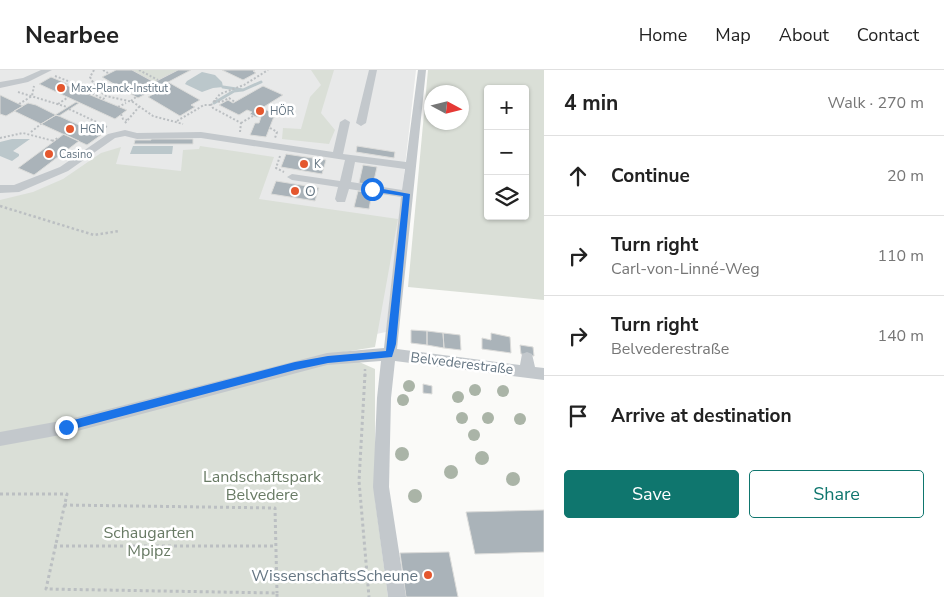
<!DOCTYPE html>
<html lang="en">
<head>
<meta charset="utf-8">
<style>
  body { margin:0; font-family:"Nunito Sans",sans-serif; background:#f6f6f6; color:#222 }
  .controls { position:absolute; right:15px; top:15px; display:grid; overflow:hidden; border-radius:5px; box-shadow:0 1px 4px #0004 }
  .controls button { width:45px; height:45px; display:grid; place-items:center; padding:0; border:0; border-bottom:1px solid #e0e0e0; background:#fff; color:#222; font:25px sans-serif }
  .compass { position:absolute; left:424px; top:15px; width:45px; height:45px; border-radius:50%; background:#fff; box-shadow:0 1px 4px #0004; rotate:97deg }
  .stop { position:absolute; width:15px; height:15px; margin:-11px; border:4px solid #1a73e8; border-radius:50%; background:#fff }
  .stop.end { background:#1a73e8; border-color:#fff; box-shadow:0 1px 5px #0008 }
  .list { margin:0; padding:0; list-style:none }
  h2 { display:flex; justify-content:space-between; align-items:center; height:65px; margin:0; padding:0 20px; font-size:21px }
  h2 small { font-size:16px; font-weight:400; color:#767676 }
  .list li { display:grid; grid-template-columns:32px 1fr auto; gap:15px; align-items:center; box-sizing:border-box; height:80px; padding:0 20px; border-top:1px solid #e0e0e0 }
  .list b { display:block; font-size:19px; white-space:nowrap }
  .list p { margin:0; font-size:16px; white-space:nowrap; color:#767676 }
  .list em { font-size:16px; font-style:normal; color:#767676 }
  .actions { display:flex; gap:10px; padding:15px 20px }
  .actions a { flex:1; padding:11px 0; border:1px solid #0f766e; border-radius:5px; text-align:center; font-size:18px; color:#0f766e }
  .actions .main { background:#0f766e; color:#fff }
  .icon { flex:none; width:28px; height:28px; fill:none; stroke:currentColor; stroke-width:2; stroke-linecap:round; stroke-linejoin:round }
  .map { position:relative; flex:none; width:544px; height:527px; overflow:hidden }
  header { display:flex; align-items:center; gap:30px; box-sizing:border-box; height:70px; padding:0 25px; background:#fff; border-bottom:1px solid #e0e0e0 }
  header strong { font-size:24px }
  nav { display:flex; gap:28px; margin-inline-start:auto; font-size:18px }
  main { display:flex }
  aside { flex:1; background:#fff }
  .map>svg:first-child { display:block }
</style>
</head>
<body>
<header>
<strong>Nearbee</strong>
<nav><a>Home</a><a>Map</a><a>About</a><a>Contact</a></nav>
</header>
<main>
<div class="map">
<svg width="544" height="527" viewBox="0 0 544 527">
  <rect width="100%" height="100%" fill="#fafaf8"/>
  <path fill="#e8e9e9" d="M 0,0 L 416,0 L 386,262 L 275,285 L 0,309 Z"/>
  <path fill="#dadfd7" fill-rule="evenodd" d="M 132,0 L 178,0 L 154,12 Z
    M 311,0 L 334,0 L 321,43 L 335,60 L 329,74 L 282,69 L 283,58 L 301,59 L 310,27 L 321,15 Z
    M 428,0 L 544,0 L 544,230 L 408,217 ZM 488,19 L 525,19 L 525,146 L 488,146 ZM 432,22 L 462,22 L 462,52 L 432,52 Z
    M 200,76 L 274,87 L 259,129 L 398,149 L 375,277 L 313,287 L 357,291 L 375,299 L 375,429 L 388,527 L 0,527 L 0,130 L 33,122 L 63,109 L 101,83 L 121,77 L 116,94 L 181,101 L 183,80 L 199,79 Z"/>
  <path fill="#bbc7cb" d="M 202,2 L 215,5 L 222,12 L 223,17 L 213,18 L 202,22 L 185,14 L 187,11 Z
    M 12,69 L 30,69 L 13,81 L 19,84 L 19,86 L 12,91 L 0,86 L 0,72 Z
    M 133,76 L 173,76 L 172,84 L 130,84 Z"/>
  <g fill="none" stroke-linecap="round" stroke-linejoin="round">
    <path stroke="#bbc7cb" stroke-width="3" d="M 223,17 L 243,20 L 261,12
      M 214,33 L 234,21 L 242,20"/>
  </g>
  <path fill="#aab3b9" stroke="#dcdcda" d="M 116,0 L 132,0 L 154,12 L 131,24 L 102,7 Z
    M 178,0 L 191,0 L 138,28 L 131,24 Z
    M 222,0 L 255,0 L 253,1 L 256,3 L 243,10 Z
    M 51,7 L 68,14 L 66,15 L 127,40 L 115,49 L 39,14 Z
    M 168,12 L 200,30 L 191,35 L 195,37 L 180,46 L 148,27 L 157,22 L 153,20 Z
    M 263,16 L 283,25 L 262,38 L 275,44 L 266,67 L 250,65 L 255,53 L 259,53 L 261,47 L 256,47 L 250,44 L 252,42 L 247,40 L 239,45 L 219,35 L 228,30 L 233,33 Z
    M 0,25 L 19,34 L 23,36 L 6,46 L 0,44 Z
    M 76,32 L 79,33 L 59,46 L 55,45 Z
    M 28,33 L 36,35 L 56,45 L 41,54 L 14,41 Z
    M 56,45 L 59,46 L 101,65 L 87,75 L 41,54 Z
    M 64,64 L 79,71 L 34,105 L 18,98 Z
    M 151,69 L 193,69 L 193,74 L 134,74 L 135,70 L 151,70 Z
    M 357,76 L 395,82 L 394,88 L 356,82 Z
    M 286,84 L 326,90 L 322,104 L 281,97 Z
    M 363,95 L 377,97 L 373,115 L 359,113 Z
    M 276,111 L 319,118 L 315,131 L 271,124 Z
    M 358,121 L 372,123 L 369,139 L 354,137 Z
    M 411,260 L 427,261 L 427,275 L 411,273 Z
    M 427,261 L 443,263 L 444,278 L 427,275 Z
    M 443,263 L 460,265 L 461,280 L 444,278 Z
    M 491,263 L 510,267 L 511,283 L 482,279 L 482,268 L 491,270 Z
    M 520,275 L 533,277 L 534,286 L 521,284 Z
    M 423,314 L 432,316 L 432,324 L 423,323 Z
    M 544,440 L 544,482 L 475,484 L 466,442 Z
    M 449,482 L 458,527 L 406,527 L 400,483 Z"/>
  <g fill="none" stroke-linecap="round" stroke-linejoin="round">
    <path stroke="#bbbfc2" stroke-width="2" stroke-dasharray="2 2" stroke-linecap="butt" d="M 94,0 L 90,7 L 97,19 L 106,26 L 133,32 L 153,46 L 183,54
      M 103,0 L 108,3
      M 139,0 L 158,10
      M 55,6 L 99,23
      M 18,22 L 67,37
      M 89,25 L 92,23 L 103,29 L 106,27
      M 131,31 L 136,27
      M 214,31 L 221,32 L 229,28 L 235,32
      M 19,34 L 32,26 L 34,16
      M 58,34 L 67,28
      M 118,37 L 126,33
      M 69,39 L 107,57
      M 121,44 L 123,49 L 127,50
      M 177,51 L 204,35 L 211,35
      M 125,53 L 139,37
      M 241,53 L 253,46
      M 270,58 L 277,62 L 275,68
      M 31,62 L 41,54
      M 240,62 L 241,53 L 213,38 L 211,35 L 220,24 L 244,15 L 268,0
      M 0,68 L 23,63 L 54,71
      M 52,71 L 58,68
      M 280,86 L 276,98 L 284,102"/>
    <path stroke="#bbbfc2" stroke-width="2.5" stroke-dasharray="2.5 2.5" stroke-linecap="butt" d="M 0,136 L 94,165 L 119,161
      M 365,306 L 365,299"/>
    <path stroke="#bbbfc2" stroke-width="3" stroke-dasharray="3 3" stroke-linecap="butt" d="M 365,304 L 359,411 L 369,527
      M 0,424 L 67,424 L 46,519 L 277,523 L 277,527
      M 64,435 L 275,438 L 277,523
      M 54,476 L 275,476"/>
    <path fill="#c3c8cc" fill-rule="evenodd" d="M 41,0 L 52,0 L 28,12 L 0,18 L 0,12 L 23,8 Z
      M 369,0 L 377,0 L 366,53 L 361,56 L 356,53 Z
      M 418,0 L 426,0 L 397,279 L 520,295 L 522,284 L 527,282 L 532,284 L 535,297 L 544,298 L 544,310 L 395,291 L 391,328 L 389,417 L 406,527 L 388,527 L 373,417 L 377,328 L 381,291 L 327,295 L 66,364 L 0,376 L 0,362 L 66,350 L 327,283 L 384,278 L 401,127 L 349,119 L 345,132 L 337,132 L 335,129 L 338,117 L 292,110 L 287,107 L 292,104 L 340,111 L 345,90 L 201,68 L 137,69 L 125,66 L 115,68 L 68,101 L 19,122 L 0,123 L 0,115 L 14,115 L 60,97 L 108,64 L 125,60 L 137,63 L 201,62 L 333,82 L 340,52 L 345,49 L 350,52 L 343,84 L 406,92 ZM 355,92 L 405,99 L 402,120 L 351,112 Z"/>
  </g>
  <g fill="#aab4a7">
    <circle cx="409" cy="316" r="6"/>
    <circle cx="475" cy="320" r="6"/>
    <circle cx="503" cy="321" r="6"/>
    <circle cx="458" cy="327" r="6"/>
    <circle cx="403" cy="330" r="6"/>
    <circle cx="462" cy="348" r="6"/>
    <circle cx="488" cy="348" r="6"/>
    <circle cx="520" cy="349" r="6"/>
    <circle cx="474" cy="365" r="6"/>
    <circle cx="402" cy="384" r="7"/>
    <circle cx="482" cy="388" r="7"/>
    <circle cx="451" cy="402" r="7"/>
    <circle cx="513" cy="409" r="7"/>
    <circle cx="415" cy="426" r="7"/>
  </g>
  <path fill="#1a73e8" d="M 372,117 L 410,124 L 396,274 L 392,287 L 328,293 L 295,300 L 66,361 L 63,360 L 61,357 L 66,352 L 295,292 L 328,286 L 386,281 L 403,126 L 370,121 L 369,119 Z"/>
  <g fill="#e4572e" stroke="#fff" stroke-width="2">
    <circle cx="61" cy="18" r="5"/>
    <circle cx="260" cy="41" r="5"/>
    <circle cx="70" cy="59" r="5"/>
    <circle cx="49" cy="84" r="5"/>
    <circle cx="304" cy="94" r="5"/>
    <circle cx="295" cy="121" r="5"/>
    <circle cx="428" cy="505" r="5"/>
  </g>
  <g text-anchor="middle" stroke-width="5" stroke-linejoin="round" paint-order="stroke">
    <g font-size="11" fill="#657683" stroke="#fff" text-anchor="start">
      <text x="71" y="22">Max-Planck-Institut</text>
      <text x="270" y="45">HÖR</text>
      <text x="80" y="63">HGN</text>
      <text x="59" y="88">Casino</text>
      <text x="314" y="98">K</text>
    </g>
    <g font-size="14" fill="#657683" stroke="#fff" text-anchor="start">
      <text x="305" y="126">O</text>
    </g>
    <g font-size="14" fill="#657683" stroke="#fff">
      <text transform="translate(462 293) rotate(7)" y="5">Belvederestraße</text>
    </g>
    <g font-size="16" fill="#687a64" stroke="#fff">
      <text x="262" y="412">Landschaftspark<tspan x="262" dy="18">Belvedere</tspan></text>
      <text x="149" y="468">Schaugarten<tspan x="149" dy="18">Mpipz</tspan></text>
    </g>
    <g font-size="16" fill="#657683" stroke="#fff" text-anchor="end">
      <text x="418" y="511">WissenschaftsScheune</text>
    </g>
  </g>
</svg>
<div class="controls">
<button>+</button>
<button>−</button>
<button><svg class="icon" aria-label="layers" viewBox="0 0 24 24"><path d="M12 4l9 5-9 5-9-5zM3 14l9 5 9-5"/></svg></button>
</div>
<svg class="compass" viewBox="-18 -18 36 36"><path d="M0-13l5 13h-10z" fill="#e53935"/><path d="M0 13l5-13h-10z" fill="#767676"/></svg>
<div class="stop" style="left:372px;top:119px"></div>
<div class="stop end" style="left:66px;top:357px"></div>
</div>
<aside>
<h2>4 min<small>Walk · 270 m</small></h2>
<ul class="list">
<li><svg class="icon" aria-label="ahead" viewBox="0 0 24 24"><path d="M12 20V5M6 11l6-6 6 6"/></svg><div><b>Continue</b></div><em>20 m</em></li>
<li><svg class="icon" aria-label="right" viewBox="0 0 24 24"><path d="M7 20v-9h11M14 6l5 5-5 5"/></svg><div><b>Turn right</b><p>Carl-von-Linné-Weg</p></div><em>110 m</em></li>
<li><svg class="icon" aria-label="right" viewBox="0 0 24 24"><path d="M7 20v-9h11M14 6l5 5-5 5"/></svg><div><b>Turn right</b><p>Belvederestraße</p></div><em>140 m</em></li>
<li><svg class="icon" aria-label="arrive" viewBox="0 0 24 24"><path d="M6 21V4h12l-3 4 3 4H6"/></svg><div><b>Arrive at destination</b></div></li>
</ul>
<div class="actions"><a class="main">Save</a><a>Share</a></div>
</aside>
</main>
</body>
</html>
